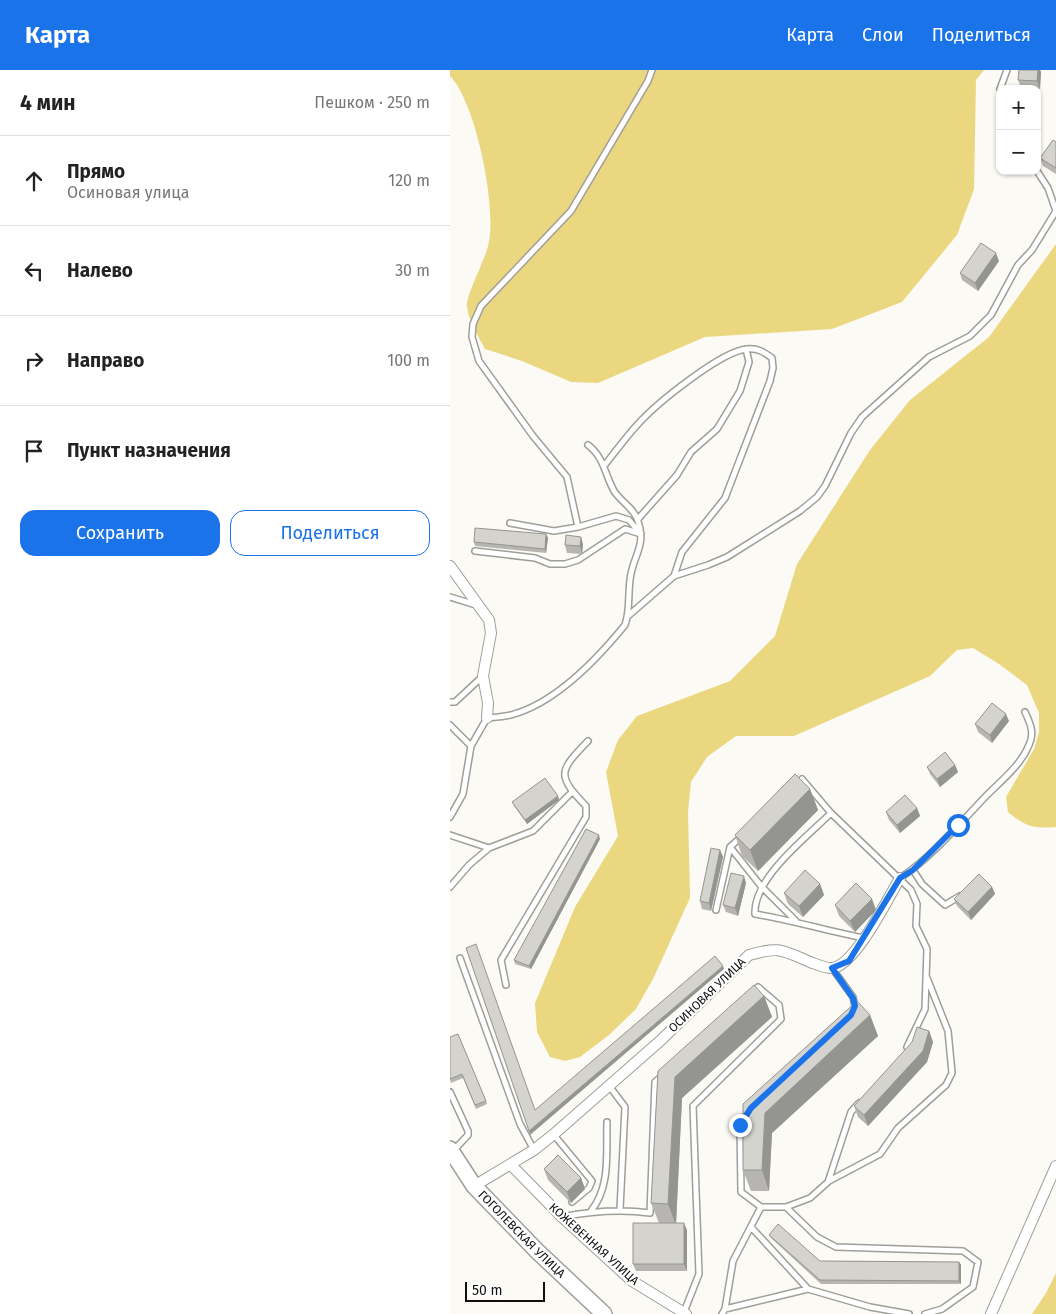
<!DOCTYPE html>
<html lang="ru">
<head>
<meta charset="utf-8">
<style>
  body { margin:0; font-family:"Fira Sans",sans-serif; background:#f6f6f6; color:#222 }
  .controls { position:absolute; right:15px; top:15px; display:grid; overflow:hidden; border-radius:10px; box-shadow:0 1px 4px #0004 }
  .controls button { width:45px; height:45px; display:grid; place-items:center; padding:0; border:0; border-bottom:1px solid #e0e0e0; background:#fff; color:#222; font:25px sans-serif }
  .scale { position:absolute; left:15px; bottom:12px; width:80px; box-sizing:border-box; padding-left:5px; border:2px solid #100f0e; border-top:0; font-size:14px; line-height:18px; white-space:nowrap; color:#100f0e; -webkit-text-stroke:4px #fff; paint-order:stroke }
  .stop { position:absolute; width:15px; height:15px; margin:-11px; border:4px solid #1a73e8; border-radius:50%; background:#fff }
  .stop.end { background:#1a73e8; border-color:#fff; box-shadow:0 1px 5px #0008 }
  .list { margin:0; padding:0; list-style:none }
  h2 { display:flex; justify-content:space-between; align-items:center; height:65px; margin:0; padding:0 20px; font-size:21px }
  h2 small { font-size:16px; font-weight:400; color:#767676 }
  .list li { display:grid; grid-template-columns:32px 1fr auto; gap:15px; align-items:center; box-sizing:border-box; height:90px; padding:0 20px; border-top:1px solid #e0e0e0 }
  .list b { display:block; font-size:19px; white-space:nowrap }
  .list p { margin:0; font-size:16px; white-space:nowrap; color:#767676 }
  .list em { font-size:16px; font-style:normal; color:#767676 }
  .actions { display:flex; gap:10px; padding:15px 20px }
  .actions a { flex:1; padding:11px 0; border:1px solid #1a73e8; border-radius:15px; text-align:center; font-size:18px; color:#1a73e8 }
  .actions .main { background:#1a73e8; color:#fff }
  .icon { flex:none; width:28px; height:28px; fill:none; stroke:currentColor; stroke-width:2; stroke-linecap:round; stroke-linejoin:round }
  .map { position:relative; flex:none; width:606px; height:1244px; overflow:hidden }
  header { display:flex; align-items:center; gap:30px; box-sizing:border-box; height:70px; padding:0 25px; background:#1a73e8; color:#fff }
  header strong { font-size:24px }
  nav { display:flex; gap:28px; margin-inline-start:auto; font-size:18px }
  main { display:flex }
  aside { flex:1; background:#fff }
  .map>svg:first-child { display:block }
</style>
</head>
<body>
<header>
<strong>Карта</strong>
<nav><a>Карта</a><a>Слои</a><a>Поделиться</a></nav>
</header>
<main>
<aside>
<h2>4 мин<small>Пешком · 250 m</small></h2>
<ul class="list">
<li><svg class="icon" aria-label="ahead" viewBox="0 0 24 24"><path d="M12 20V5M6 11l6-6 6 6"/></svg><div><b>Прямо</b><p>Осиновая улица</p></div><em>120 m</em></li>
<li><svg class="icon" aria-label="left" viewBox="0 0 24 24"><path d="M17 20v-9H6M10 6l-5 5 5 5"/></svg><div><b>Налево</b></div><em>30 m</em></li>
<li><svg class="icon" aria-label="right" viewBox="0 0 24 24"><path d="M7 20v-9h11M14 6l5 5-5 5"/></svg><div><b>Направо</b></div><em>100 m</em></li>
<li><svg class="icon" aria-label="arrive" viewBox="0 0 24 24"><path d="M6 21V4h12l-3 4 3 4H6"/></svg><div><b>Пункт назначения</b></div></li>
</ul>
<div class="actions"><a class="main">Сохранить</a><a>Поделиться</a></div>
</aside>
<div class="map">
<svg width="606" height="1244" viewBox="0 0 606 1244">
  <rect width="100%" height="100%" fill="#fbfaf4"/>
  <path fill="#ecd781" d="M 0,0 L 534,0 L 526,10 L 524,119 L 507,165 L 452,232 L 382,259 L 255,267 L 148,313 L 121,312 L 72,291 L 35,279 C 28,266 19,252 17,237 C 15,227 35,190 38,176 C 48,140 26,32 0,6 Z
    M 606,174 L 606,757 C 583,759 575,756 558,742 L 556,727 L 584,679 L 589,662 L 589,643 L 577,615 L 549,594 L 523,578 L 507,580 L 480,606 L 344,666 L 286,666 L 257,687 L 241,712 L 238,742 L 240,828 L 203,909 L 186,939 L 159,965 L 130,987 L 115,991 L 100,987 L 87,962 L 85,933 L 125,837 L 168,766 L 156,702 L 168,670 L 187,646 L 280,611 L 325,566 L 347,494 L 420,380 L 460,330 L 539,267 Z
    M 606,1203 L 606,1244 L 582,1244 L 596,1223 Z"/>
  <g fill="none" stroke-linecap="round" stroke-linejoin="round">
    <defs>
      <path id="service" d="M 550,19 L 557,0
        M 587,101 L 598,118 L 606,141
        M 154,396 C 165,382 176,367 188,354 C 206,334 271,281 297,279 C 308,278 314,282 322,288 L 323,298 L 320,311 L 275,428 L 232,482 L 224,506
        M 188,449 L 227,405 L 241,382 L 267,359 L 290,321 L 299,292 L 296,279
        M 60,453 L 104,461 L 128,457 L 166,446 L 179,450 L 189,462
        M 128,457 L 117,407 L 83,366 L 29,291 L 22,267 L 23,254 L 31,236 L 121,141 L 198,11 L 202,0
        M 25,481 L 85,488 L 100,494 L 115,494 L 128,490 L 175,459 L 191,464
        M 0,527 L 26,535
        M 178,546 L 224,506 L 258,495 L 277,487 L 350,441 L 367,427 L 375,416 L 401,363 L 412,347 L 479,287 L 520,266 L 541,245 L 568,195 L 582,180 L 606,141
        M 0,632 L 5,632 L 33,606
        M 0,655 L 21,676
        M 346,715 L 352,709 L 381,743 L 461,820 L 467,834 L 466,856 L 477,879 L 475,939 L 457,977
        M 381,743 C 357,767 303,808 305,844 C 342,850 377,861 414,868
        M 0,747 L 13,724 L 21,676 L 37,648 C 46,647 55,647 64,644 C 106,632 148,588 175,555 C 180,541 178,525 180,510 C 182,487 197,476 188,451 C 184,438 171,432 164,421 C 155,405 154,387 138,375
        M 0,765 L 39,778
        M 280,777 L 311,816 L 346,851
        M 463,800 L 472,814 L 495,835 L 510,826
        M 450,808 C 483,786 510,753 537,725 C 552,710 571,695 579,675 C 585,663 580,653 575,642
        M 0,817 L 19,795 L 39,778 L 83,761 L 122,722
        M 266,840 L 280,777 L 291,767
        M 10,888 L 70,1054 L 84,1080
        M 382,898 L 403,927 L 405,937
        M 56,915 L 51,890 L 136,747 L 136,736 C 106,705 109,701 138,671
        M 160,1017 L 175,1037 L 170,1139
        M 0,1022 L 18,1061 L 18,1065 L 4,1080
        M 296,1045 L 290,1055 L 291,1122 L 311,1137 L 336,1137 L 360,1128 L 378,1112 L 401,1042 L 409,1033
        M 104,1065 L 142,1111 L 139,1118 L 122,1132
        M 379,1111 L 430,1084 L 448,1058 L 496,1015 L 502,1003 L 498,961 L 477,908
        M 336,1137 L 367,1167 L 386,1177 L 513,1181 L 528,1192 L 523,1217 L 492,1239 L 475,1244
        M 141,1141 C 161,1116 156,1083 157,1052
        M 112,1147 C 143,1141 169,1139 200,1143 L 205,1012 L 212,1006
        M 301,1157 L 358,1219 L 420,1237 L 459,1244
        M 275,1239 L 358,1219
        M 234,1242 L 249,1204 L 243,1036 L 331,949 L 329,935 L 308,917 L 303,922
        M 272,1244 L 275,1239 L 283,1191 L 311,1137"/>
      <path id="minor" d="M 0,496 L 39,550 L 41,563 L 33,606 L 38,633 L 37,648
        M 61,1095 L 112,1147 L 182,1211 L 236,1244
        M 24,1116 L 84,1080 L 104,1064 L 210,971 L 299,885 C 330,876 332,880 360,892 C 366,894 377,899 382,898 C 405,896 438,828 450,808
        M 541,1244 L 606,1096"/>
      <g id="primary">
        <path id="s1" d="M 0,1079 L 24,1116 L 87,1181 L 154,1244"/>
      </g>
    </defs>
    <use href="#service" stroke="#9f9e99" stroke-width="8"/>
    <use href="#minor" stroke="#9f9e99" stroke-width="12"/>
    <use href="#primary" stroke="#9f9e99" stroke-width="18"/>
    <use href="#service" stroke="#fff" stroke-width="5"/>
    <use href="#minor" stroke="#fff" stroke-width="10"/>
    <use href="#primary" stroke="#fff" stroke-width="15"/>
  </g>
  <path fill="#b6b5b1" d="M 569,0 L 590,0 L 591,2 L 590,19 L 571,18 L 568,10 Z
    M 606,72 L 606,104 L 593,96 L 590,88 Z
    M 549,191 L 528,221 L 512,210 L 510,203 Z
    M 96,464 L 98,468 L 96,483 L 25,476 L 24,472 Z
    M 133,474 L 132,484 L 117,483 L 115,475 Z
    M 559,651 L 542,673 L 528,662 L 525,654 Z
    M 505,695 L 508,702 L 490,717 L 480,704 L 477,697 Z
    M 360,719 L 368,740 L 308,801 L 292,786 L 285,765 Z
    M 108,726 L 109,730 L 77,754 L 64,736 L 62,732 Z
    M 467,738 L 470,746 L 450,763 L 439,750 L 436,742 Z
    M 150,769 L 81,899 L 65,894 L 64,890 Z
    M 270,780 L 273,787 L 261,841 L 252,839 L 250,831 Z
    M 296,813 L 288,846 L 276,842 L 273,835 Z
    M 370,814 L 374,825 L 353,847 L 338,834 L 334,823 Z
    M 542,817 L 545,824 L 521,850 L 507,836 L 504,829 Z
    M 422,829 L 426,840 L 405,862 L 389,846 L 385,835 Z
    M 314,926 L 322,947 L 232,1028 L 226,1153 L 237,1160 L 237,1201 L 186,1201 L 183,1194 L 209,1153 L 201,1133 L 208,1001 Z
    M 420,945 L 428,966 L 322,1063 L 319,1121 L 301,1121 L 293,1100 L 293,1034 Z
    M 479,961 L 483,972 L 477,992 L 418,1056 L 408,1047 L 404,1036 Z
    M 0,967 L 36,1031 L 37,1034 L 26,1039 L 13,1008 L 1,1013 L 0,1010 Z
    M 94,1099 L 131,1108 L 135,1119 L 121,1133 L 98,1110 Z
    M 319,1165 L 370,1191 L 509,1192 L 511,1195 L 511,1214 L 371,1214 L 321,1168 Z"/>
  <path fill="#949490" d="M 588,0 L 590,0 L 591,2 L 590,19 L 587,11 Z
    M 546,183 L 549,191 L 528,221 L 525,213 Z
    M 96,464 L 98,468 L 96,483 L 95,479 Z
    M 131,467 L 133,474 L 132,484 L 130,476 Z
    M 556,644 L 559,651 L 542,673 L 540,665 Z
    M 505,695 L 508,702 L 490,717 L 487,709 Z
    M 360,719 L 368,740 L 308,801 L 300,780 Z
    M 108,726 L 109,730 L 77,754 L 75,750 Z
    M 467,738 L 470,746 L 450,763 L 447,755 Z
    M 149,765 L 150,769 L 81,899 L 79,896 Z
    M 270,780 L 273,787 L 261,841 L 259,833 Z
    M 294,806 L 296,813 L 288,846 L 285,838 Z
    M 370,814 L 374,825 L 353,847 L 349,836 Z
    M 542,817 L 545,824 L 521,850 L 518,842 Z
    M 422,829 L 426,840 L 405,862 L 400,851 Z
    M 273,896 L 274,899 L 80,1065 L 79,1061 Z
    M 314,926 L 322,947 L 232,1028 L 226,1155 L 218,1134 L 225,1007 Z
    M 420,945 L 428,966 L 322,1063 L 319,1121 L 312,1100 L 315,1043 Z
    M 479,961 L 483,972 L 477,992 L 418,1056 L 414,1045 Z
    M 131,1108 L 135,1119 L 121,1133 L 117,1122 Z
    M 234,1153 L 237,1160 L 237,1201 L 234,1194 Z
    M 509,1192 L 511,1195 L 511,1214 L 509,1211 Z"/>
  <path fill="#d4d3ce" stroke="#949490" d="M 569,0 L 588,0 L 587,11 L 568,10 Z
    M 603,70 L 606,72 L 606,98 L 590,88 Z
    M 531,173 L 546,183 L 525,213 L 510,203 Z
    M 25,458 L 96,464 L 95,479 L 24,472 Z
    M 116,465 L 131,467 L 130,476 L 115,475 Z
    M 542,633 L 556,644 L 540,665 L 525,654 Z
    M 495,682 L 505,695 L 487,709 L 477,697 Z
    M 345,704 L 360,719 L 300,780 L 285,765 Z
    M 95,708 L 108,726 L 75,750 L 62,732 Z
    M 455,725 L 467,738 L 447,755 L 436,742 Z
    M 136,759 L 149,765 L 79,896 L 64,890 Z
    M 261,778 L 270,780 L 259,833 L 250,831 Z
    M 355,800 L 370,814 L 349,836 L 334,823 Z
    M 281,803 L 294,806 L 285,838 L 273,835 Z
    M 529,804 L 542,817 L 518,842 L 504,829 Z
    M 406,813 L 422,829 L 400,851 L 385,835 Z
    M 26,874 L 85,1040 L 265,886 L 273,896 L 79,1061 L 16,878 Z
    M 304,915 L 314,926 L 225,1007 L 218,1134 L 201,1133 L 208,1001 Z
    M 407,931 L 420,945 L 315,1043 L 312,1100 L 293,1100 L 293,1034 Z
    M 467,957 L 479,961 L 473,981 L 414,1045 L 404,1036 L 462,972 Z
    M 8,964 L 36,1031 L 25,1035 L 12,1004 L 0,1009 L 0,967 Z
    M 108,1085 L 131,1108 L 117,1122 L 94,1099 Z
    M 183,1153 L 234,1153 L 234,1194 L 183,1194 Z
    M 328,1154 L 370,1191 L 509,1192 L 509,1211 L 370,1210 L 319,1165 Z"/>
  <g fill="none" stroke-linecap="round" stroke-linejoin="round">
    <path stroke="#1a73e8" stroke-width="6" d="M 290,1055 L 301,1038 L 401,945 L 405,936 L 403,928 L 382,898 L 399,891 L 450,808 L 463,800 L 508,755"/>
  </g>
  <g text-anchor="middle" stroke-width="4.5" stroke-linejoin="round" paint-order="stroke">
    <g font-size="12" fill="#100f0e" stroke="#fff">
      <text transform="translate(257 925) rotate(-44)" y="4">ОСИНОВАЯ УЛИЦА</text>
      <text dy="4" stroke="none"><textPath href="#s1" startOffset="112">ГОГОЛЕВСКАЯ УЛИЦА</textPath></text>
      <text transform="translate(144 1174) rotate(42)" y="4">КОЖЕВЕННАЯ УЛИЦА</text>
    </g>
  </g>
</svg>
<div class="controls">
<button>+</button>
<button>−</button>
</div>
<div class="scale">50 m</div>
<div class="stop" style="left:508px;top:755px"></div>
<div class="stop end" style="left:290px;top:1055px"></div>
</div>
</main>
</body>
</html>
